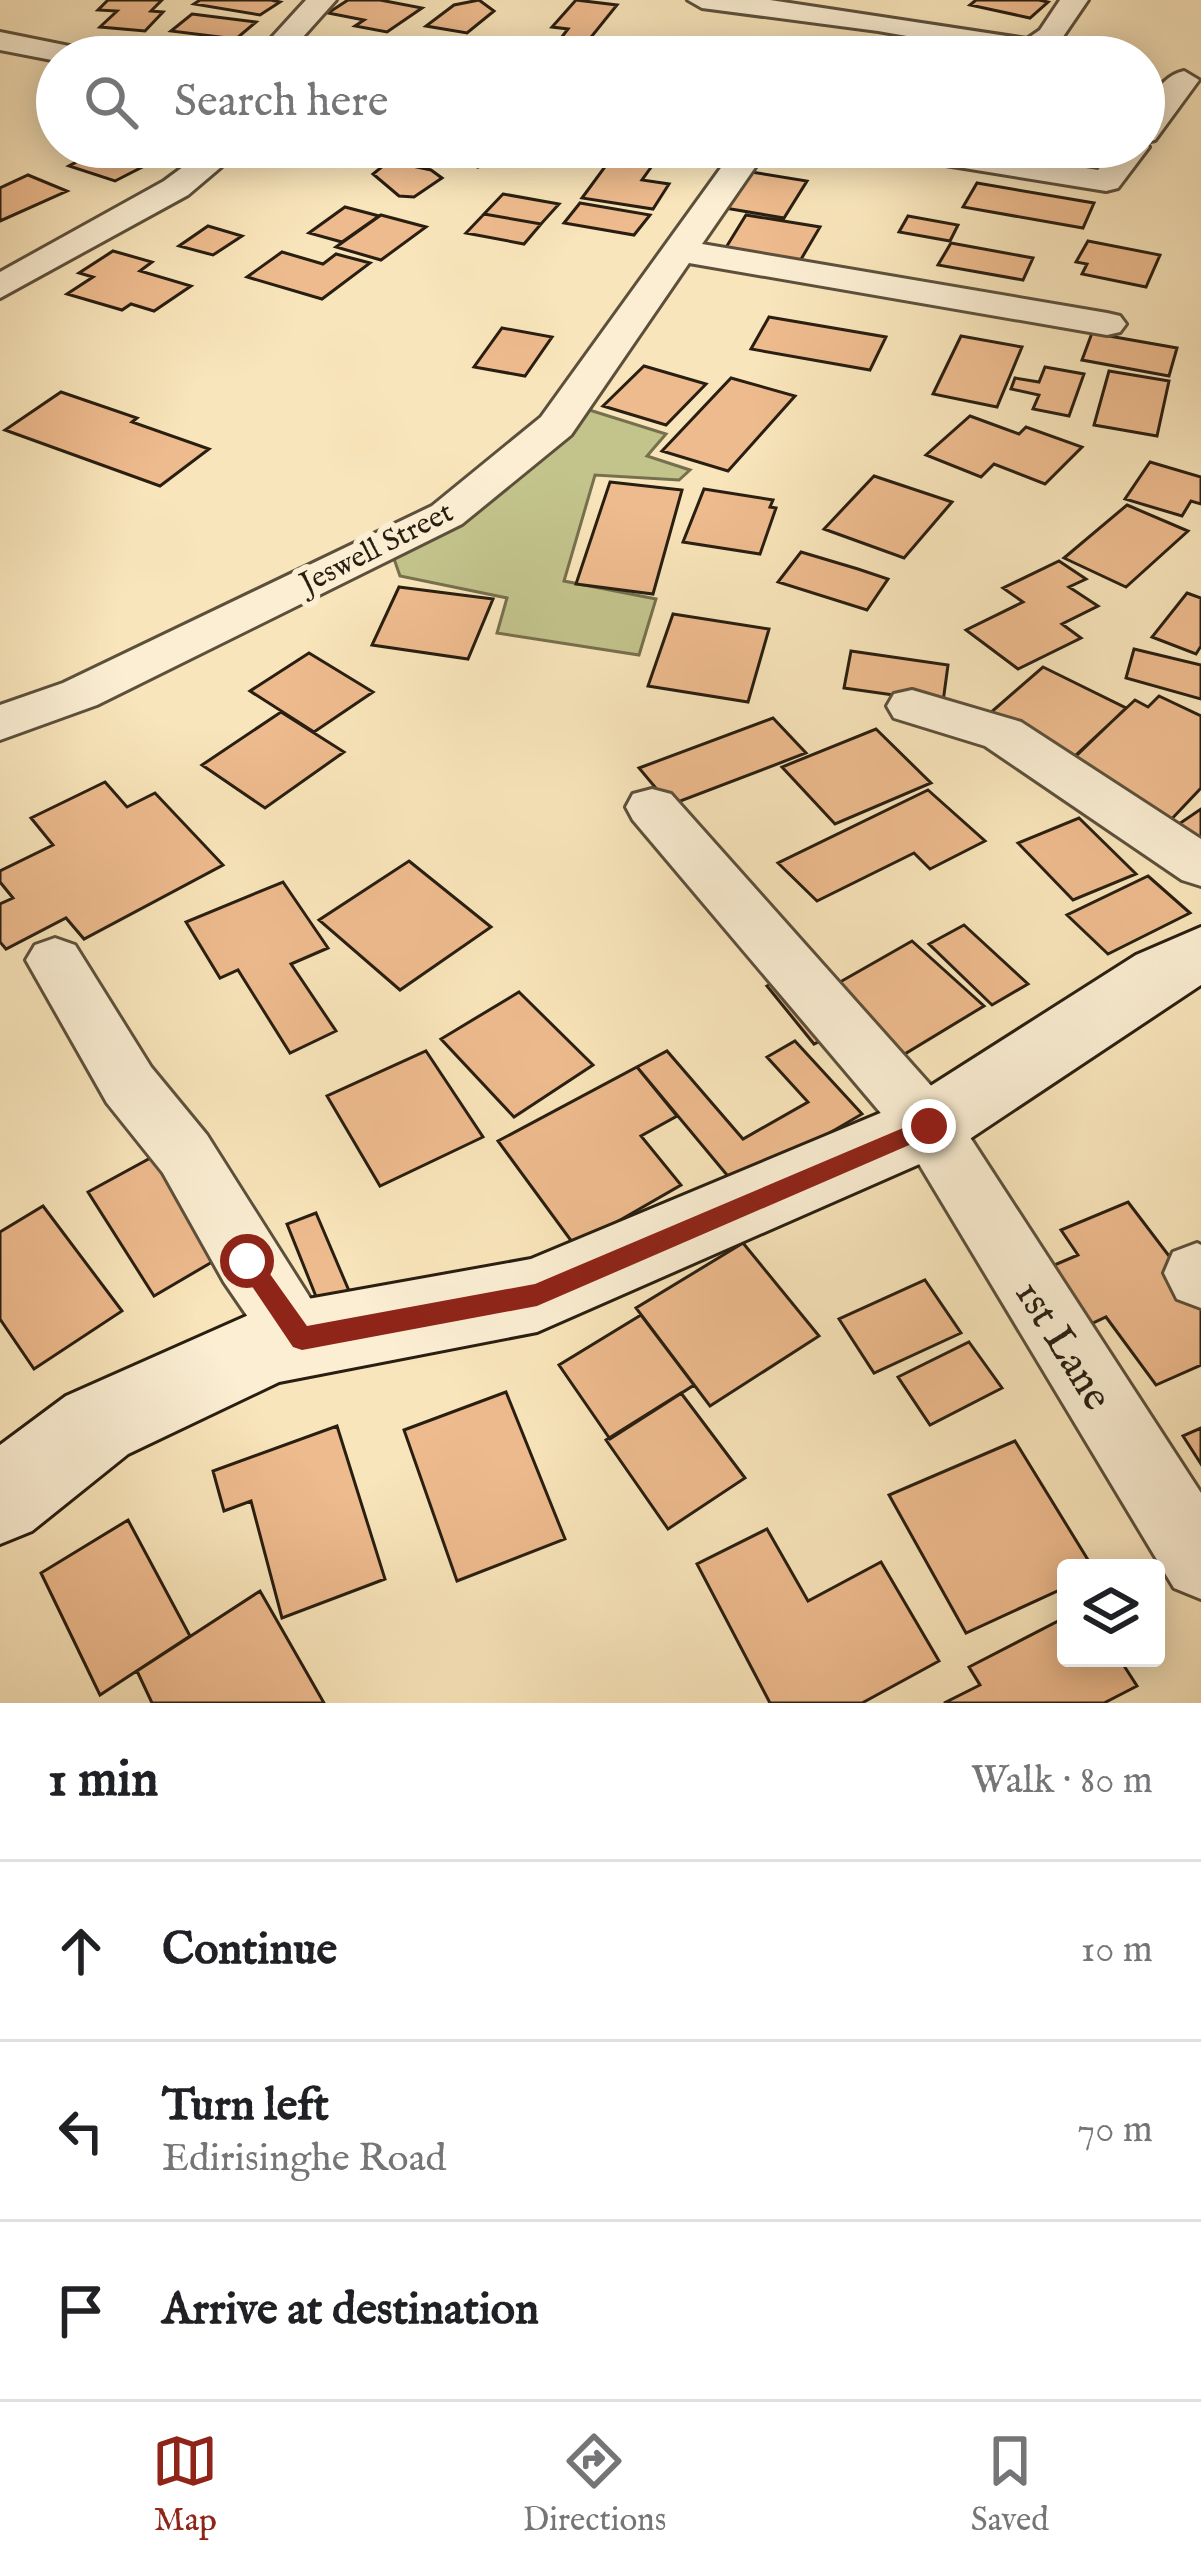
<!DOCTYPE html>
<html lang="en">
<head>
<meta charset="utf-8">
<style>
  body { margin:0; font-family:"IM FELL English",serif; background:#f2f2f2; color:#202124 }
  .controls { position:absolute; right:36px; bottom:36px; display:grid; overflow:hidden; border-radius:12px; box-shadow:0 6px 30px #0003 }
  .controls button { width:108px; height:108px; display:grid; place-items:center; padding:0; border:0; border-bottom:3px solid #e0e0e0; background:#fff; color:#202124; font:60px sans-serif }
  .stop { position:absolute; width:36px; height:36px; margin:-27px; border:9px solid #8f2418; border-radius:50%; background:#fff }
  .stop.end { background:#8f2418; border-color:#fff; box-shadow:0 3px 12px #0008 }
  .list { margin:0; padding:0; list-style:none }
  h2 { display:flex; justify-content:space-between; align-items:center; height:156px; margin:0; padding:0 48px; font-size:51px }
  h2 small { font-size:39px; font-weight:400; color:#757577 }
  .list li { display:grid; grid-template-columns:78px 1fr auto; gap:36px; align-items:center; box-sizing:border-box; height:180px; padding:0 48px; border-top:3px solid #e0e0e0 }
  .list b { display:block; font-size:45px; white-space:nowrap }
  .list p { margin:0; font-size:39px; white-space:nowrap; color:#757577 }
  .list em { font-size:39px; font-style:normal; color:#757577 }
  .icon { flex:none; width:66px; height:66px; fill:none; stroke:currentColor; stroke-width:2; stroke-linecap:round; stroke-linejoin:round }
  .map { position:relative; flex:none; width:1201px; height:1703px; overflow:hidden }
  .search { position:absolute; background:#fff; box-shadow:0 6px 30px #0003; left:36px; right:36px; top:36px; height:132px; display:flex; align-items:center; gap:30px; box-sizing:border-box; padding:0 42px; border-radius:66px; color:#757577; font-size:45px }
  .sheet { height:696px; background:#fff }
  nav { display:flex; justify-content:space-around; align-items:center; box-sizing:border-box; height:168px; border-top:3px solid #e0e0e0; background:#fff; font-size:33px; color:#757577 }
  nav a { display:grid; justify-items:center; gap:6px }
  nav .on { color:#8f2418 }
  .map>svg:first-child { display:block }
</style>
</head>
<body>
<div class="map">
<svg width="1201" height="1703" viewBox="0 0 1201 1703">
  <rect width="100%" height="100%" fill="#f9e5bb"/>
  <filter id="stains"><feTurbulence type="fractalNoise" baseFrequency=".00167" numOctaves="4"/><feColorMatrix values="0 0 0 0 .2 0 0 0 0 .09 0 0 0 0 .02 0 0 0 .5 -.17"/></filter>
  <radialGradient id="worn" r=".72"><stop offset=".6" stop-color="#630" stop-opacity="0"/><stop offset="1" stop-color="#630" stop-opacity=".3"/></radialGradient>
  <path fill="#c3c38c" stroke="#76704e" stroke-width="3" d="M 583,408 L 666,434 L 647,456 L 690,470 L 679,480 L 595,475 L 564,581 L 656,599 L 639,655 L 497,633 L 507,598 L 400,576 L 392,553 Z"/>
  <path fill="#eebb8e" stroke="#281e11" stroke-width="3" d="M 108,0 L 162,0 L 151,11 L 163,12 L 145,31 L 100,27 L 117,11 L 98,10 Z
    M 200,0 L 271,0 L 280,2 L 260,15 L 194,4 Z
    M 348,0 L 380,0 L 422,8 L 387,32 L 355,26 L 364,20 L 328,13 Z
    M 479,0 L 494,11 L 467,33 L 426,26 L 454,5 Z
    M 576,0 L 617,5 L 588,41 L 561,38 L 568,29 L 552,27 Z
    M 976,0 L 1039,0 L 1048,2 L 1030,18 L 970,5 Z
    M 192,14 L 256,22 L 236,39 L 171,31 Z
    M 105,147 L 110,147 L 154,161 L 115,181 L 69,166 Z
    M 406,147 L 507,147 L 478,167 Z
    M 615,153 L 657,159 L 642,180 L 669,184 L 653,209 L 582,198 Z
    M 389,161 L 431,170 L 442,178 L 414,197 L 399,196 L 373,174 Z
    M 745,171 L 807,181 L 784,218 L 719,207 Z
    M 28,175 L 67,191 L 0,221 L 0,188 Z
    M 977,183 L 1094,203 L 1083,228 L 963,207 Z
    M 503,194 L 559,204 L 541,224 L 484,214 Z
    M 580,203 L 650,215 L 634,235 L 564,223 Z
    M 345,207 L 379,216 L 342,242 L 309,233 Z
    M 484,214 L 541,224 L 524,244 L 466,233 Z
    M 381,215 L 426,227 L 381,260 L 336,247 Z
    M 746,215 L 820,227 L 800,261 L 725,249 Z
    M 908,216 L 958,225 L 950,241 L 899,232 Z
    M 208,226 L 242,236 L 213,255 L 179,246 Z
    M 1088,241 L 1160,255 L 1146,287 L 1082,274 L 1087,264 L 1076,262 Z
    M 951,243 L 1033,258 L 1023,280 L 938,265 Z
    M 113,251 L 152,262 L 140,271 L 191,286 L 154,311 L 131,304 L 122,310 L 67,294 L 93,277 L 79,273 Z
    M 282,252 L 323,264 L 336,254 L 370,263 L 322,299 L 247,277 Z
    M 769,317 L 886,337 L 870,370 L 751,349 Z
    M 502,328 L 552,337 L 525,376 L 474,367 Z
    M 1092,333 L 1177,348 L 1169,376 L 1082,360 Z
    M 961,336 L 1022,347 L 997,407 L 933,394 Z
    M 644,366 L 706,384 L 666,425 L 603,406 Z
    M 1045,367 L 1084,374 L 1069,416 L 1033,409 L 1039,395 L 1011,389 L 1015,378 L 1039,382 Z
    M 1109,371 L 1169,381 L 1157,436 L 1094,425 Z
    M 731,378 L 795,396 L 728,471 L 662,451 Z
    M 61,392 L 137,418 L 132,422 L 209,449 L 160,486 L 5,430 Z
    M 970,416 L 1019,434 L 1026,427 L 1082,447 L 1045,484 L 994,464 L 981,477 L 926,455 Z
    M 1150,462 L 1201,477 L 1201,504 L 1191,501 L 1182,516 L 1125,499 Z
    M 874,476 L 952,502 L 904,558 L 824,529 Z
    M 610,482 L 682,490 L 653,594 L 576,584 Z
    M 704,489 L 773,500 L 770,507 L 776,508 L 760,554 L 683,542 Z
    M 1127,505 L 1188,531 L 1126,587 L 1064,558 Z
    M 801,552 L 858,569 L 888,579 L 867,610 L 778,582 Z
    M 1059,561 L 1086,579 L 1069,587 L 1098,606 L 1062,624 L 1081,638 L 1018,669 L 966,630 L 1023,602 L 1003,588 Z
    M 399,587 L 493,599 L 468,659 L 372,645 Z
    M 1187,593 L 1201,598 L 1201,646 L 1196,654 L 1152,637 Z
    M 673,614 L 769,629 L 748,702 L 648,686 Z
    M 1134,649 L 1201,665 L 1201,699 L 1126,678 Z
    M 851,651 L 948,665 L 943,702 L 844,688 Z
    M 309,653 L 373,692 L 314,732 L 250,691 Z
    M 1043,667 L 1126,708 L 1074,758 L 989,714 Z
    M 1159,696 L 1201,716 L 1201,788 L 1166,825 L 1061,769 L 1135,700 L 1148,707 Z
    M 281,712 L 344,752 L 265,808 L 202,765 Z
    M 773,718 L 806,753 L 670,805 L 639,768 Z
    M 876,729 L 931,783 L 835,824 L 782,767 Z
    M 105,782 L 127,807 L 155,793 L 223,865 L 84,939 L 66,918 L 6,949 L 0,942 L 0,904 L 13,898 L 0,882 L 0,871 L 53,845 L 31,818 Z
    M 928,790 L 985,841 L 930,869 L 914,853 L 817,901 L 778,863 Z
    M 1201,809 L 1201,843 L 1176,826 Z
    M 1079,818 L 1136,874 L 1073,900 L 1018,843 Z
    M 409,861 L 491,927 L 400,990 L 319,920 Z
    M 1148,876 L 1190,913 L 1108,954 L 1067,915 Z
    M 283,882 L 328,948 L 291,964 L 336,1031 L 290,1053 L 238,970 L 220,978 L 186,922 Z
    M 964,925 L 1028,984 L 992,1005 L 929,944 Z
    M 912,941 L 984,1006 L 903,1055 L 833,986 Z
    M 782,979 L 830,1036 L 814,1044 L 767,986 Z
    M 519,992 L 593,1065 L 514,1117 L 441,1039 Z
    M 795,1041 L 862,1114 L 737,1187 L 637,1067 L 667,1051 L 743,1139 L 808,1102 L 767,1057 Z
    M 426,1051 L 483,1137 L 380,1186 L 327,1096 Z
    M 637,1067 L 677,1116 L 641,1136 L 681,1185 L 575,1246 L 498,1141 Z
    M 156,1155 L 224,1255 L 154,1296 L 88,1192 Z
    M 1128,1202 L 1201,1298 L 1201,1365 L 1156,1385 L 1106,1317 L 1078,1330 L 1038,1272 L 1078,1255 L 1061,1230 Z
    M 43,1206 L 122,1311 L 34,1369 L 0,1319 L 0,1232 Z
    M 316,1213 L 358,1312 L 327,1324 L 287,1224 Z
    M 743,1243 L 819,1336 L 710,1406 L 636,1308 Z
    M 925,1280 L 961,1333 L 874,1373 L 839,1319 Z
    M 641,1315 L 694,1385 L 610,1439 L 559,1365 Z
    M 969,1342 L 1002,1388 L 930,1425 L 898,1377 Z
    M 506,1392 L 565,1539 L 457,1581 L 404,1430 Z
    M 681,1393 L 745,1478 L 668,1529 L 606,1440 Z
    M 337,1426 L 385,1579 L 282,1618 L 251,1501 L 224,1511 L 213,1471 Z
    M 1201,1428 L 1201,1464 L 1183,1436 Z
    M 1015,1441 L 1093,1568 L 1066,1568 L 1066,1587 L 966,1633 L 889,1495 Z
    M 128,1520 L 190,1636 L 100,1695 L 41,1573 Z
    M 767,1529 L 808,1601 L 881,1562 L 939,1661 L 862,1703 L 770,1703 L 697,1564 Z
    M 260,1591 L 324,1703 L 152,1703 L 137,1671 Z
    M 1066,1617 L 1066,1658 L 1119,1658 L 1137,1686 L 1104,1703 L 944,1703 L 980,1685 L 969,1667 Z"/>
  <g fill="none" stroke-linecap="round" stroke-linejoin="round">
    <defs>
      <path id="minor" d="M 306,0 L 336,0 L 285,57 L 254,57 Z
        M 688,0 L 770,0 L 1027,39 L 1040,30 L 1060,0 L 1088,0 L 1058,44 L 1090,51 L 1094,57 L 1028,57 L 878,31 L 702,8 Z
        M 0,32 L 94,51 L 98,57 L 57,57 L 57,61 L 0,50 Z
        M 1184,71 L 1199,80 L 1155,140 L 1146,142 L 1149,147 L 1118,188 L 1106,191 L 896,157 L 880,147 L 957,147 L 1098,170 L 1116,147 L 1144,147 C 1144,118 1151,79 1184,71 Z
        M 185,147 L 217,147 L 221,167 L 188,195 L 0,298 L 0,272 L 164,181 L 187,164 Z
        M 736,147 L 769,147 L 702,244 L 1107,313 L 1120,316 L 1126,324 L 1120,332 L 1107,335 L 689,263 L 571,435 L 462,524 L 97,705 L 0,740 L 0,705 L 63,683 L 432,506 L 541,417 Z
        M 912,690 L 1021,722 L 1201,839 L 1201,886 L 1182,880 L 985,746 L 894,718 L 887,706 L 894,694 Z
        M 652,789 L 671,794 L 951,1108 L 1201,1493 L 1201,1599 L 1174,1588 L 907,1144 L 633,820 L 626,807 L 633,794 Z
        M 55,938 L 75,945 L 151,1067 L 207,1135 L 336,1339 L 326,1361 L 302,1370 L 278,1361 L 224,1282 L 163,1173 L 107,1103 L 26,960 L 35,945 Z
        M 1197,1243 L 1201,1245 L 1201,1308 L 1177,1299 L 1164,1273 L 1173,1252 Z"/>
      <path id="secondary" d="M 1201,927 L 1201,985 L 956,1148 L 537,1332 L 279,1382 L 128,1454 L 32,1531 L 0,1544 L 0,1445 L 66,1396 L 269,1306 L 531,1259 L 902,1104 L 1136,955 Z"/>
    </defs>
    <use href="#minor" stroke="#5c503c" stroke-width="6"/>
    <use href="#secondary" stroke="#281e11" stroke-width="6"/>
    <use href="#minor" fill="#fbeed3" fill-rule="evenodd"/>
    <use href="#secondary" fill="#fbeed3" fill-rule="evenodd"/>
  </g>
  <path fill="#8f2418" d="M 929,1117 L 940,1126 L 937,1133 L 537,1306 L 302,1350 L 293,1347 L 235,1261 L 238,1253 L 255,1253 L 307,1326 L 535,1284 Z"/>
  <g text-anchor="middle" stroke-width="12" stroke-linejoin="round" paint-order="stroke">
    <g font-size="30" fill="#281e11" stroke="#fbeed3">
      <text transform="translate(376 547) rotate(-27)" y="10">Jeswell Street</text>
    </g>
    <g font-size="42" fill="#281e11" stroke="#fbeed3">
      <text transform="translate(1065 1344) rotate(58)" y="15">1st Lane</text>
    </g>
  </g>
  <rect width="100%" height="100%" filter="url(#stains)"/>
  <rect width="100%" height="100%" fill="url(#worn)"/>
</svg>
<div class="controls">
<button><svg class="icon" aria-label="layers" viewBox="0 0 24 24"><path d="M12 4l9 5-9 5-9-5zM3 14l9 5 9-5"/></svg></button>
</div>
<div class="stop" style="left:247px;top:1261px"></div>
<div class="stop end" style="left:929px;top:1126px"></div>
<div class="search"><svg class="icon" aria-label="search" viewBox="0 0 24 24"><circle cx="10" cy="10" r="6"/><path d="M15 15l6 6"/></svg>Search here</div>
</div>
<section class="sheet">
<h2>1 min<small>Walk · 80 m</small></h2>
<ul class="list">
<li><svg class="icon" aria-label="ahead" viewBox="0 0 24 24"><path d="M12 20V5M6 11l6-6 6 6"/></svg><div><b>Continue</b></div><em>10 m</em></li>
<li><svg class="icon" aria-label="left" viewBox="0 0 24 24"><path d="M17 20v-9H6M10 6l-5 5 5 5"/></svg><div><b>Turn left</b><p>Edirisinghe Road</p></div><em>70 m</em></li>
<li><svg class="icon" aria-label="arrive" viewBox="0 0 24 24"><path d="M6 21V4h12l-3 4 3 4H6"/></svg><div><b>Arrive at destination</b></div></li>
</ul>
</section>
<nav>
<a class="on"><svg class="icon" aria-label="map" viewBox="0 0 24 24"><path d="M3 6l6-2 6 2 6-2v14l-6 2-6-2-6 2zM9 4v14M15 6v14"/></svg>Map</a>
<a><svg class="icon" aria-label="directions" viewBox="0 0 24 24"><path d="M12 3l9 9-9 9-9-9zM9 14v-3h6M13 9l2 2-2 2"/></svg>Directions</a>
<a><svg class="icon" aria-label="saved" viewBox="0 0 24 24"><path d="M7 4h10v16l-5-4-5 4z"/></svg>Saved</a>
</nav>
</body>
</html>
